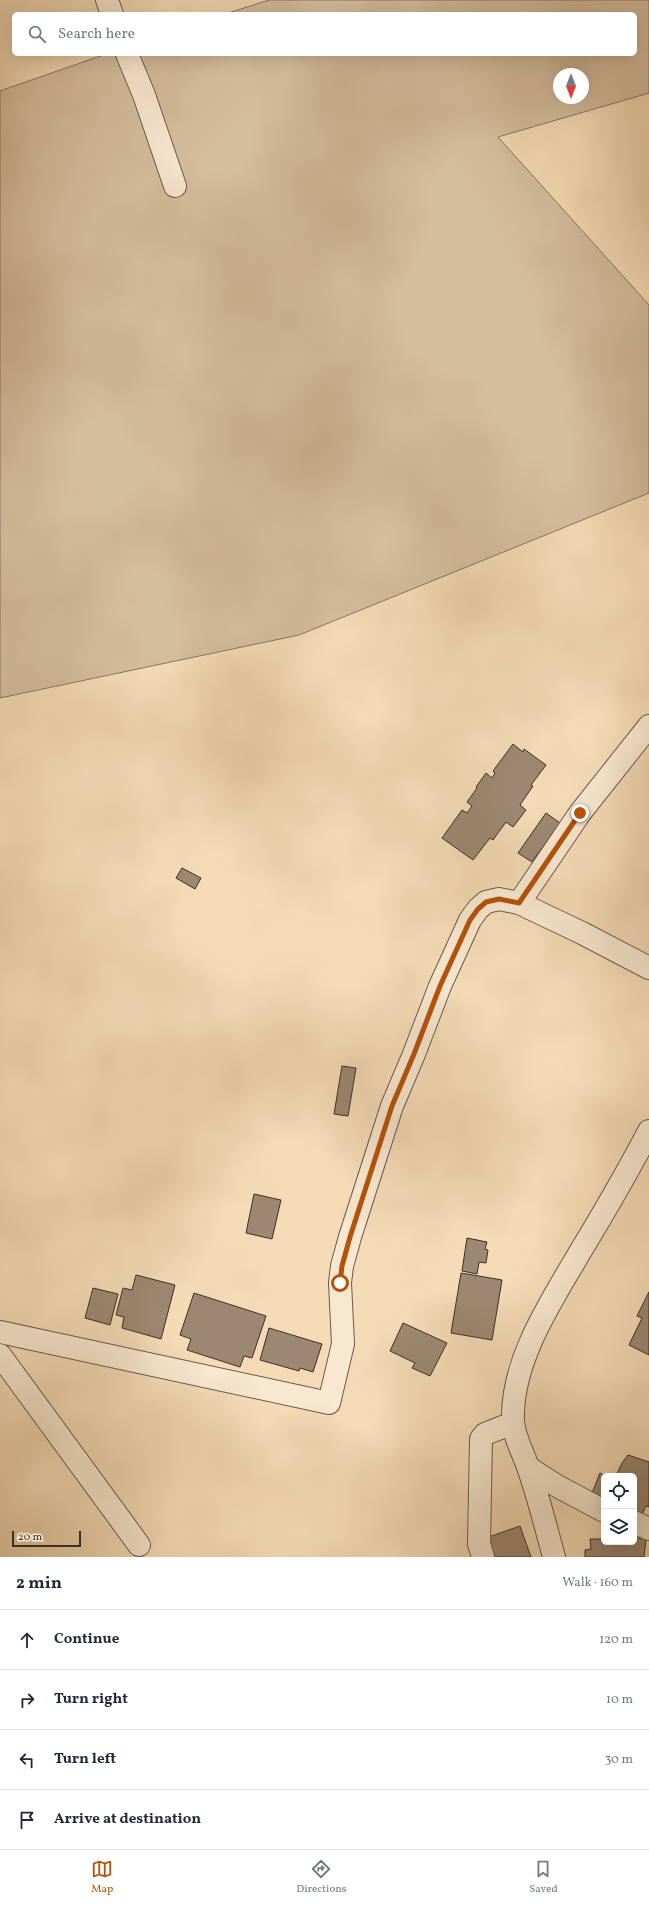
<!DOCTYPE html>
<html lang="en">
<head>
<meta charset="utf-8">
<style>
  body { margin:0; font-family:Vollkorn,serif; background:#f6f6f7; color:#1f2937 }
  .controls { position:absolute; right:12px; bottom:12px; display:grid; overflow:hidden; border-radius:6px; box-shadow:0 4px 16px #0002 }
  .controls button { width:36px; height:36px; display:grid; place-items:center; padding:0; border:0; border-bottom:1px solid #e0e1e3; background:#fff; color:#1f2937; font:20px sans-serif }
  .compass { position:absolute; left:553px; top:68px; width:36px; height:36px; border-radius:50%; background:#fff; box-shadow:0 4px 16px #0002; rotate:180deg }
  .scale { position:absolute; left:12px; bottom:10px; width:69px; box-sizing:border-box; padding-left:4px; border:2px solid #3c2f29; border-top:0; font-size:11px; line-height:14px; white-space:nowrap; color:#3c2f29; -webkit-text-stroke:3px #f8e8d0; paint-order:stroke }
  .stop { position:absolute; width:12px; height:12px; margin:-9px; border:3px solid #b45309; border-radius:50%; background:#fff }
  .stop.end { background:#b45309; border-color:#fff; box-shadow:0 1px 4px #0008 }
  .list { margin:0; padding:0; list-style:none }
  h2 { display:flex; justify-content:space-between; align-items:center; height:52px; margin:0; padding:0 16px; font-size:17px }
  h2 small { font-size:13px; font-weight:400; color:#747a83 }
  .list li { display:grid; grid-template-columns:26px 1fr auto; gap:12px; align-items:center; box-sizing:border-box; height:60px; padding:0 16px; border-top:1px solid #e0e1e3 }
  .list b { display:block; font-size:15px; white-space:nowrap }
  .list em { font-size:13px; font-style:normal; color:#747a83 }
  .icon { flex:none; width:22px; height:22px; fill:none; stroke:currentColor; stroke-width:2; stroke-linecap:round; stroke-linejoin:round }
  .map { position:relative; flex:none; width:649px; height:1557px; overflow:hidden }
  .search { position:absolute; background:#fff; box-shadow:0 4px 16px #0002; left:12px; right:12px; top:12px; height:44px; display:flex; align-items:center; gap:10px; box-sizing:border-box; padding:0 14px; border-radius:6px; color:#747a83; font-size:15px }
  .sheet { height:292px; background:#fff }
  nav { display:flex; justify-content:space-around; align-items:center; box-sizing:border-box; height:56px; border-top:1px solid #e0e1e3; background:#fff; font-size:11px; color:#747a83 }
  nav a { display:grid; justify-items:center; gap:2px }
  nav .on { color:#b45309 }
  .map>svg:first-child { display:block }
</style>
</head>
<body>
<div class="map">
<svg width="649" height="1557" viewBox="0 0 649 1557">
  <rect width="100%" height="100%" fill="#f4dbb6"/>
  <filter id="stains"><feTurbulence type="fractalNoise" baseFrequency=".005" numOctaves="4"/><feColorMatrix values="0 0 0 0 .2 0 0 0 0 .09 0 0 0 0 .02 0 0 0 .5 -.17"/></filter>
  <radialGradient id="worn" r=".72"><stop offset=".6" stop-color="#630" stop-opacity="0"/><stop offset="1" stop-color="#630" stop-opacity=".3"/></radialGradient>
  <path fill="#d5be9e" stroke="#887664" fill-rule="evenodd" d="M 269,0 L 649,0 L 649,93 L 498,137 L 649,305 L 649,493 L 299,635 L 0,698 L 0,91 L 106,54 L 635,54 L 635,14 L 225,14 ZM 559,74 L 583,74 L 583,98 L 559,98 Z"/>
  <path fill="#9c8872" stroke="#3c2f29" d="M 513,744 L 523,752 L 524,749 L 546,765 L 531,785 L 533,786 L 520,805 L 526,810 L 513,827 L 506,822 L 493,840 L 490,838 L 473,860 L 442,838 L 462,810 L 467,813 L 472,806 L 467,802 L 477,788 L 476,787 L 486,773 L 492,778 L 495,773 L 493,771 Z
    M 546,813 L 560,823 L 532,862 L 518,853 Z
    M 182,868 L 201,878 L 195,889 L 176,878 Z
    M 342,1066 L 356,1068 L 348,1116 L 334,1114 Z
    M 254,1194 L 281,1200 L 272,1239 L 246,1233 Z
    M 467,1238 L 487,1242 L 485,1249 L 488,1250 L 486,1263 L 479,1262 L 477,1274 L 462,1271 Z
    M 461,1273 L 502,1280 L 492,1340 L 451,1333 Z
    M 136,1275 L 175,1285 L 161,1339 L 122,1328 L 124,1317 L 116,1315 L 123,1288 L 132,1290 Z
    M 93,1288 L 118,1294 L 110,1325 L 85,1318 Z
    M 649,1292 L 649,1355 L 629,1345 L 642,1318 L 637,1316 Z
    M 194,1293 L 266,1316 L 252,1358 L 244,1356 L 240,1367 L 187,1350 L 191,1339 L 180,1335 Z
    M 403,1323 L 447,1343 L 430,1376 L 412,1368 L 415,1363 L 390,1351 Z
    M 269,1328 L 322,1344 L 313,1372 L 300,1368 L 299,1371 L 260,1360 Z
    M 628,1455 L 649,1462 L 649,1507 L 646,1506 L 641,1516 L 634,1514 L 634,1476 L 616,1476 L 622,1463 Z
    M 600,1473 L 605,1476 L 604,1498 L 592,1493 Z
    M 520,1526 L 531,1557 L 493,1557 L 486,1538 Z
    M 634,1538 L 646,1538 L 644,1557 L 585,1557 L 585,1550 L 591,1549 L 590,1539 L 604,1539 L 604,1542 L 634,1542 Z"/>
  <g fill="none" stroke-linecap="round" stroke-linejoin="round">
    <defs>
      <path id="minor" d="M 107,0 L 112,14
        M 127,54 L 144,95 L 175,186
        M 519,903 L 580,813 L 649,726
        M 0,1332 L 329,1403 L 343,1344 L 340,1283 L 342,1266 L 350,1237 L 392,1106 L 414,1054 L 440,986 L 470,920 L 478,909 L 486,902 L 499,899 L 519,903 L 582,933 L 649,968
        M 0,1355 L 139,1545
        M 529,1468 L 557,1486 L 604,1511
        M 634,1522 L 649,1529
        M 483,1557 L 479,1544 L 481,1439 L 485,1434 L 513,1423
        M 554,1557 C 546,1528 539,1499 529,1470 C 524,1454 514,1438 513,1421 C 511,1359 553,1299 583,1247 C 606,1209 628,1171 649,1131"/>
    </defs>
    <use href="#minor" stroke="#6a5a4c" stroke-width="24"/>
    <use href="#minor" stroke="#f8e8d0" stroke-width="22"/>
  </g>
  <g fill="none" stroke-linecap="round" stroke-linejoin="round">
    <path stroke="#b45309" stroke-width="5" d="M 340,1283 L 342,1266 L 350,1237 L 392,1106 L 414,1054 L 440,986 L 470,920 L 478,909 L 486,902 L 499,899 L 519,903 L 580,813"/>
  </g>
  <rect width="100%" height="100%" filter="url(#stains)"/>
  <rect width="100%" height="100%" fill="url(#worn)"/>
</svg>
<div class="controls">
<button><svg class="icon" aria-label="locate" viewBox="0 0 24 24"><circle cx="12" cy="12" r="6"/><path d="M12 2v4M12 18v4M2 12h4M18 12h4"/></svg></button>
<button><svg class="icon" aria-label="layers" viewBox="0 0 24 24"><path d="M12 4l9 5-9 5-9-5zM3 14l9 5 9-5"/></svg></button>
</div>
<svg class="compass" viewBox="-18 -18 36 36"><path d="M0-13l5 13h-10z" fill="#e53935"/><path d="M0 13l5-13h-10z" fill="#747a83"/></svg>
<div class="scale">20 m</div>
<div class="stop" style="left:340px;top:1283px"></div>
<div class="stop end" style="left:580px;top:813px"></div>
<div class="search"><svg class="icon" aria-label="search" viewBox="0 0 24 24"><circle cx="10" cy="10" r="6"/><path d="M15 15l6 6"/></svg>Search here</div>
</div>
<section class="sheet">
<h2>2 min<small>Walk · 160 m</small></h2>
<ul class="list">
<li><svg class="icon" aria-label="ahead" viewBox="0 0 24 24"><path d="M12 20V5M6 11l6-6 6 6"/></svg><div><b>Continue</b></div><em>120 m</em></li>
<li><svg class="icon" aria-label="right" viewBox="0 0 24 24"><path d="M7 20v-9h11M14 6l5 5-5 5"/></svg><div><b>Turn right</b></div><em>10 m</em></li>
<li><svg class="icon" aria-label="left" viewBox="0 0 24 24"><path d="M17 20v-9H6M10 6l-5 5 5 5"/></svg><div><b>Turn left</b></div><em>30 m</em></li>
<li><svg class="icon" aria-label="arrive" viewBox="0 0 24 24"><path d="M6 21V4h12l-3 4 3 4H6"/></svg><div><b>Arrive at destination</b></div></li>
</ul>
</section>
<nav>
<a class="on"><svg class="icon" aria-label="map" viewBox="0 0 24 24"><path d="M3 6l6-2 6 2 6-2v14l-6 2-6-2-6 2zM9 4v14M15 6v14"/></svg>Map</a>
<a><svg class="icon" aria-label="directions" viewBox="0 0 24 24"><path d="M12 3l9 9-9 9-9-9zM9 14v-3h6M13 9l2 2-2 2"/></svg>Directions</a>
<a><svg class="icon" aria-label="saved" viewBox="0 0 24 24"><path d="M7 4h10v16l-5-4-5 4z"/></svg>Saved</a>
</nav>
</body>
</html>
